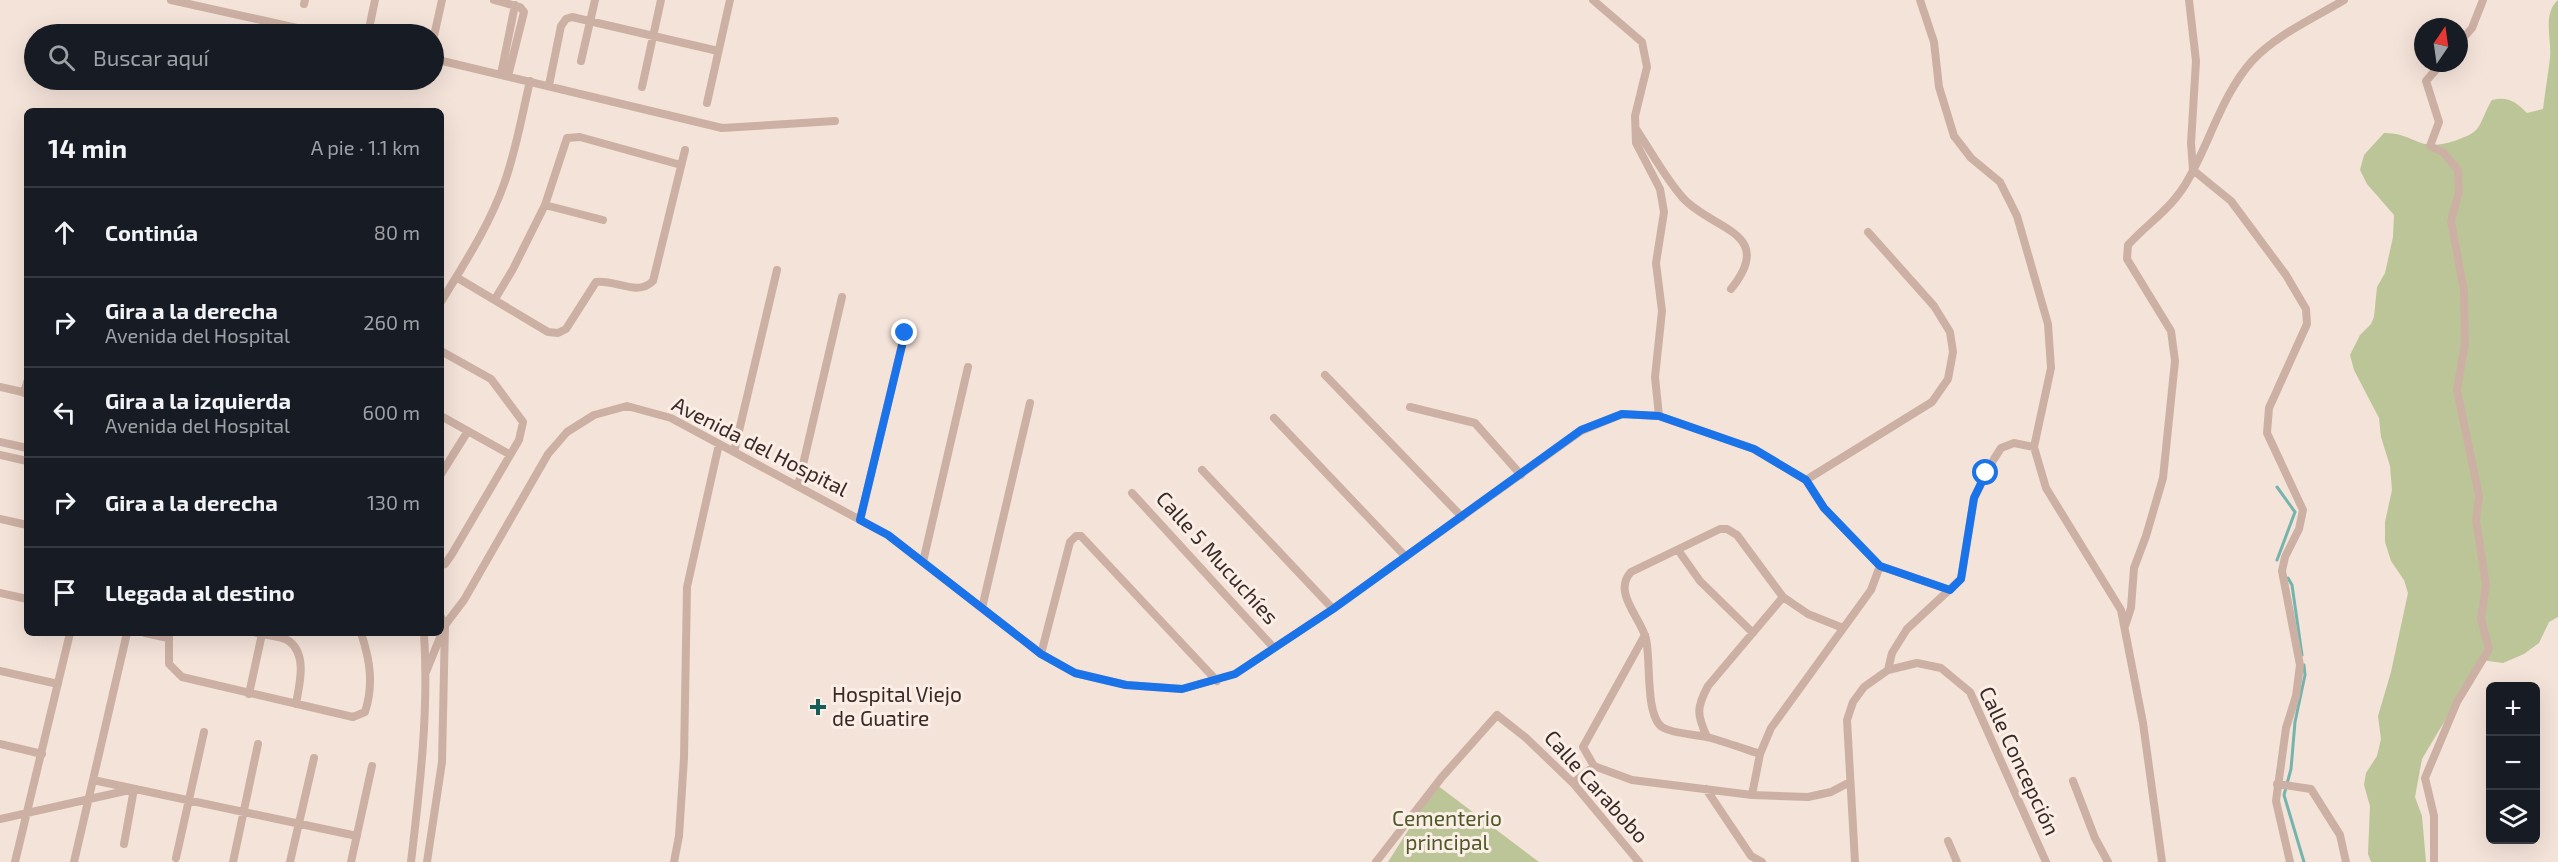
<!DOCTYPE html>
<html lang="es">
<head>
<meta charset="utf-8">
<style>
  body { margin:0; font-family:"Exo 2",sans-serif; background:#20242c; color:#f1f3f6 }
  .controls { position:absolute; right:18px; bottom:18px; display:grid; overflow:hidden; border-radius:9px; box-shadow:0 6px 24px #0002 }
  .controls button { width:54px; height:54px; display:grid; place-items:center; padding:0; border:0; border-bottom:2px solid #363941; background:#171b24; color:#f1f3f6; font:30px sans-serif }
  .compass { position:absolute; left:2414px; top:18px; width:54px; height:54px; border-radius:50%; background:#171b24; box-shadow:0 6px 24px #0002; rotate:13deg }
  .stop { position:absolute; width:18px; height:18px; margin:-14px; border:4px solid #1a73e8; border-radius:50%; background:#fff }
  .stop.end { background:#1a73e8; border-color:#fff; box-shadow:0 2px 6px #0008 }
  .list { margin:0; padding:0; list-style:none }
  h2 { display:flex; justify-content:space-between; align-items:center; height:78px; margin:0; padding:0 24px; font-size:26px }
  h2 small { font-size:20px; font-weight:400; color:#9ea1a6 }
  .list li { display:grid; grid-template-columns:39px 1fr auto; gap:18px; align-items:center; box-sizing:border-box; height:90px; padding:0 24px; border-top:2px solid #363941 }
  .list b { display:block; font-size:22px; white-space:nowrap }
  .list p { margin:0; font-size:20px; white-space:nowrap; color:#9ea1a6 }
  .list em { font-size:20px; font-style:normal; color:#9ea1a6 }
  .icon { flex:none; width:33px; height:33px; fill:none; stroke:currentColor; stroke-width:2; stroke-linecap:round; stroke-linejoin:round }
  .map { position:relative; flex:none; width:2558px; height:862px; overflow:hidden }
  .search { position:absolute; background:#171b24; box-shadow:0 6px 24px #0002; left:24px; top:24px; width:420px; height:66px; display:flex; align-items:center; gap:15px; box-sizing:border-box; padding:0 21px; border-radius:33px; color:#9ea1a6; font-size:22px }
  .panel { position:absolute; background:#171b24; box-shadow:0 6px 24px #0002; left:24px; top:108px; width:420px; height:528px; border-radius:9px }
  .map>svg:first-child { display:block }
</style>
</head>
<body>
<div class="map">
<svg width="2558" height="862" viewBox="0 0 2558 862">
  <rect width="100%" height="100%" fill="#f4e3d9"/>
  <path fill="#bcc597" d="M 2558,0 L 2558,617 L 2549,622 L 2539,643 L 2524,654 L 2503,663 L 2481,660 L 2422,759 L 2415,797 L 2422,816 L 2426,862 L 2371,862 L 2368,854 L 2370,806 L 2364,785 L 2366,773 L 2377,756 L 2381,739 L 2378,716 L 2391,672 L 2408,593 L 2404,580 L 2391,561 L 2385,542 L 2385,522 L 2392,490 L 2390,466 L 2381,437 L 2379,418 L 2354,370 L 2350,355 L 2360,335 L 2371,324 L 2374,317 L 2377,287 L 2385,273 L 2393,237 L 2394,215 L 2367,184 L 2360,170 L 2364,155 L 2384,133 C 2417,133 2417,154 2457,140 C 2464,137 2472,135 2477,129 C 2482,123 2486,109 2492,100 C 2508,96 2516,102 2527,113 L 2543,109 C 2545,92 2548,75 2550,58 C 2552,40 2542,14 2558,0 Z
    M 1437,785 L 1539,862 L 1388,862 Z"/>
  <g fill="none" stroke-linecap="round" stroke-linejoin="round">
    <path stroke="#75b4ad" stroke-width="3" d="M 2277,560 L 2295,512 L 2277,487
      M 2288,578 L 2292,585 L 2302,655
      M 2304,862 L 2284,795 L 2291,769 L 2295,722 L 2305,675 L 2304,665"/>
    <path stroke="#cdb0a4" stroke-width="8" d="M 171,0 L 324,34
      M 494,0 L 520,7 L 524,12 L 508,76
      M 1593,0 L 1642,42 L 1647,67 L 1635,116 L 1636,143 L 1660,189 L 1664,212 L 1656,263 L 1662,311 L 1655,377 L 1659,416
      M 1920,0 L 1934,42 L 1939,87 L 1954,136 L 1971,158 L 2000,182 L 2017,216 L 2048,324 L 2051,368 L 2034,447 L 2046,488 L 2121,610 L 2143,723 L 2162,862
      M 2189,0 L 2196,61 L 2191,143 L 2193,170 L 2231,201 L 2286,275 L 2306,309 L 2307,324 L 2269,408 L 2267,433 L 2303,510 L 2299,529 L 2285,557 L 2282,571 L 2300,665 L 2296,696 L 2286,728 L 2276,801 L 2290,862
      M 304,4 L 305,0
      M 370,24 L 375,0
      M 434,36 L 442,0
      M 2459,43 L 2472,28 L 2483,0
      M 434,59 L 722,128 L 835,121
      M 581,61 L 595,0
      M 501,74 L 515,5
      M 549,85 L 561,26 L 566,19 L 572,17 L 718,51
      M 642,87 L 661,0
      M 707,103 L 730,0
      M 1636,129 C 1651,151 1665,178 1683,198 C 1712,230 1777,232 1731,289
      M 545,205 L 603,220
      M 456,277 L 548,332 L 558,333 L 566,329 L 596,282 C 615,279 637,297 653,281 L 685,150
      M 495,299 L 513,269 L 545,205 L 567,138 L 580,137 L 681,165
      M 441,302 C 464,264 489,226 504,184 C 516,151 522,115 530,81
      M 441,351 L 491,379 L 523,422 L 519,440 L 452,554 L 445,564 L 441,565
      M 1325,375 L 1462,517
      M 0,387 L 27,393
      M 24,393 L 27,382
      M 1410,407 L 1475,423 L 1521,475
      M 441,416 L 509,454
      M 1274,418 L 1406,557
      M 0,442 L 27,448
      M 734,452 L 777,270
      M 0,455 L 27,461
      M 1202,470 L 1333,609
      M 441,474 L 468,431
      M 1806,480 L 1932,402 L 1948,379 L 1953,352 L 1950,332 L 1934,306 L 1868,232
      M 798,486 L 842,297
      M 1132,493 L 1274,648
      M 0,519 L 27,525
      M 860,520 L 905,332
      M 1678,550 L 1700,581 L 1753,633
      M 923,562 L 968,367
      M 0,593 L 27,599
      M 982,608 L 1030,403
      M 2125,626 L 2131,608 L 2134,568 L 2146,536 L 2163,478 L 2175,361 L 2171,331 L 2127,259 L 2128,245 C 2150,221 2173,208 2189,178 C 2211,139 2222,95 2252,61 C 2276,35 2314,18 2344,0
      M 145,633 L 168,638
      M 169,633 L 169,664 L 182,677 L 353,717 L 365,712 C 374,684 370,660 361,633
      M 257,633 C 266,635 281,636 289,641 C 308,655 299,686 296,704
      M 1645,635 L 1583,747 L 1594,766 L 1632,780 L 1752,795 L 1808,797 L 1831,792 L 1850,782
      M 1041,654 L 1070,542 L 1076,536 L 1081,536 L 1217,681
      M 1888,670 L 1892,653 L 1907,629 L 1961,579 L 1974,498 L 1994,459 L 2001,448 L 2014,443 L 2034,447
      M 0,671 L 58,684
      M 426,672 L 445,625 L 464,600 L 548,454 L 567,432 L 594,415 L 627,406 L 671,418 L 888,535 L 1041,654 L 1075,673 L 1126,685 L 1182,689 L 1235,674 L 1333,609 L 1581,431 L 1622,414 L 1659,416 L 1754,449 L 1806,480 L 1824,508 L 1880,566 L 1950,590
      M 249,694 L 262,634
      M 1707,737 C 1697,715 1696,708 1708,686 L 1783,597
      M 0,744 L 42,754
      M 1760,754 C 1742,748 1725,742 1707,737 C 1694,734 1673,734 1662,727 C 1645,715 1651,660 1646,639 C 1641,618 1612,592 1631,572 L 1720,529 L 1727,529 L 1737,535 L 1783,597 L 1808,614 L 1843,628
      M 93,780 L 357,836
      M 2073,781 L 2095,838 L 2108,862
      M 1573,783 L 1594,766
      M 2277,784 L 2311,789 L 2340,835 L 2346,862
      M 1706,789 L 1751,856 L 1762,862
      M 1752,795 L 1760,754 L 1771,728 L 1871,590 L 1880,566
      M 0,819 L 134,789 L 124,844
      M 1948,841 L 1957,862
      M 176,858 L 204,732
      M 15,862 L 70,633
      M 74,862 L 127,633
      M 233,862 L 258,744
      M 290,862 L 314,758
      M 351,862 L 372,766
      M 411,862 C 420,786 429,710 424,633
      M 427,862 L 442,762 L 445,625 L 441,617
      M 674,862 L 679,836 L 684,758 L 687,587 L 719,444
      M 1376,862 L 1442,777 L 1497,715 L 1525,737 L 1573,783 L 1639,862
      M 1855,862 L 1847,720 L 1853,702 L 1864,687 L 1888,670 L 1917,663 L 1941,668 L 1970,692 L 2046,862
      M 2434,862 L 2434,816 L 2425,778 L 2457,702 L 2489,649 L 2481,619 L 2486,585 L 2476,520 L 2479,496 L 2457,390 L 2465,343 L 2464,291 L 2451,221 L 2459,192 L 2458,170 L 2444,153 L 2430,146 L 2439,122 L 2426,81 L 2442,63"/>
  </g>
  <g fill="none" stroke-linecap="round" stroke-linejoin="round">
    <path stroke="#1a73e8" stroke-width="8" d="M 905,333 L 860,520 L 888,535 L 1041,654 L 1075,673 L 1126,685 L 1182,689 L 1235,674 L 1333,609 L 1581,430 L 1622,414 L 1659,416 L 1754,449 L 1806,480 L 1824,508 L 1880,566 L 1950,590 L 1961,579 L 1974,498 L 1986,473"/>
  </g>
  <path fill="#175e58" stroke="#fbeee6" stroke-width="2" d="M815 698h6v6h6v6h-6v6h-6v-6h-6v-6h6z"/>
  <g text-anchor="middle" stroke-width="6" stroke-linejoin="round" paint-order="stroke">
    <g font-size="21" fill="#382926" stroke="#fbeee6">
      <text transform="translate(760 447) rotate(27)" y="7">Avenida del Hospital</text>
      <text transform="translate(1217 558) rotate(48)" y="7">Calle 5 Mucuchíes</text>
      <text transform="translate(2019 761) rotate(65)" y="7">Calle Concepción</text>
      <text transform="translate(1596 787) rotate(48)" y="7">Calle Carabobo</text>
    </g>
    <g font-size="21" fill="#382926" stroke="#fbeee6" text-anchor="start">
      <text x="832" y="702">Hospital Viejo<tspan x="832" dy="24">de Guatire</tspan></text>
    </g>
    <g font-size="21" fill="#4e5927" stroke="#fbeee6">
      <text x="1447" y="826">Cementerio<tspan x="1447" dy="24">principal</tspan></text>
    </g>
  </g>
</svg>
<div class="controls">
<button>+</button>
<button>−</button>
<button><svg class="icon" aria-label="layers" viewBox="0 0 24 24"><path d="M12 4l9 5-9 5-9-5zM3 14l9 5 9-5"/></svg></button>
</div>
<svg class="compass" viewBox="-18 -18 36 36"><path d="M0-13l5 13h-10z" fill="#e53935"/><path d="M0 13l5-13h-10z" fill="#9ea1a6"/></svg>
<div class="stop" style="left:1986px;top:473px"></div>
<div class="stop end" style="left:905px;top:333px"></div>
<div class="search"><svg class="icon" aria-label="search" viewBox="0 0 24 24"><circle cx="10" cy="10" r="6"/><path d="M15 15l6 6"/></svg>Buscar aquí</div>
<section class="panel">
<h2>14 min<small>A pie · 1.1 km</small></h2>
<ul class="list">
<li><svg class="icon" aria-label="ahead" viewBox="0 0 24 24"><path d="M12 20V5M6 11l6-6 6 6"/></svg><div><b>Continúa</b></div><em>80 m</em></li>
<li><svg class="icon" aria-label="right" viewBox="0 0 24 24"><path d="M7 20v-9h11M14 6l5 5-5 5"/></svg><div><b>Gira a la derecha</b><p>Avenida del Hospital</p></div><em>260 m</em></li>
<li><svg class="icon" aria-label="left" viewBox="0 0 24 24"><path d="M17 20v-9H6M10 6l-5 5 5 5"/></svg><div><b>Gira a la izquierda</b><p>Avenida del Hospital</p></div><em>600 m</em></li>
<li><svg class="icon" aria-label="right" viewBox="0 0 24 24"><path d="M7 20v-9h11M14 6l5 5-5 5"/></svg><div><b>Gira a la derecha</b></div><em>130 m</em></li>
<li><svg class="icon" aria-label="arrive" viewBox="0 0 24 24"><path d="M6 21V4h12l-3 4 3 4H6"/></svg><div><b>Llegada al destino</b></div></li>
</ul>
</section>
</div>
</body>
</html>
